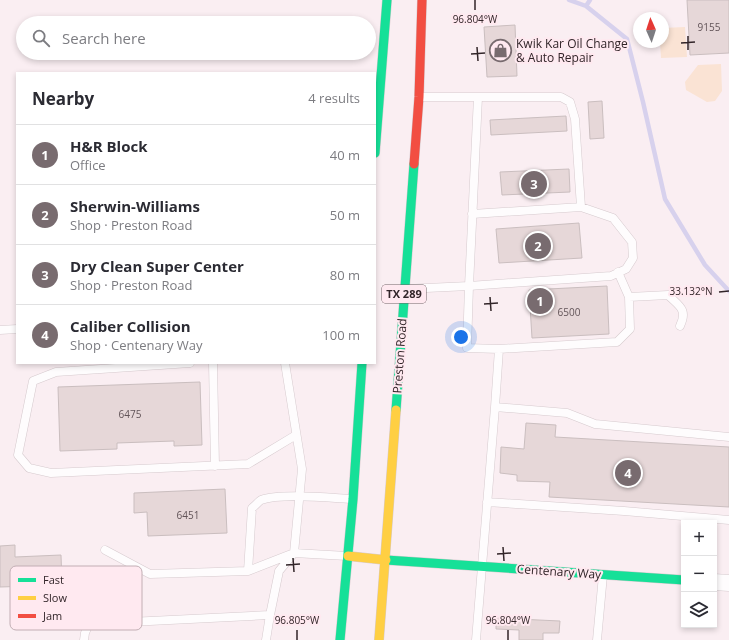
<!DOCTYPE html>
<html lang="en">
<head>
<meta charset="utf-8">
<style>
  body { margin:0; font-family:"Open Sans",sans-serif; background:#f7f7f7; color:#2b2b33 }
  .controls { position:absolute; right:12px; bottom:12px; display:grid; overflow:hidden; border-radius:0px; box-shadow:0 2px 6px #0003 }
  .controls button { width:36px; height:36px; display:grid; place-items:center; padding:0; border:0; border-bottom:1px solid #e1e1e2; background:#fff; color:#2b2b33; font:20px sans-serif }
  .compass { position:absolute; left:633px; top:12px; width:36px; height:36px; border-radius:50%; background:#fff; box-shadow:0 2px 6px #0003; rotate:357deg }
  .you { position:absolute; left:461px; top:337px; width:14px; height:14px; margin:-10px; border:3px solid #fff; border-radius:50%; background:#1a73e8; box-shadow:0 0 0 6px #1a73e833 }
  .badge { display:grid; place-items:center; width:26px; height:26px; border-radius:50%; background:#786b6f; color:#fff; font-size:13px; font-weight:700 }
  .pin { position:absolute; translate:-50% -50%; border:2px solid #fff; box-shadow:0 1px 4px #0006 }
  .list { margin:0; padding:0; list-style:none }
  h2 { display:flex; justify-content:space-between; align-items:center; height:52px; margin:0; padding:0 16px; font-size:17px }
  h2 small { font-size:13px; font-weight:400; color:#7c7c81 }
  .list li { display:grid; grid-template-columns:26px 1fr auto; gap:12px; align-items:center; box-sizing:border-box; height:60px; padding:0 16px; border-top:1px solid #e1e1e2 }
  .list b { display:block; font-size:15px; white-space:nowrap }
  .list p { margin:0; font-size:13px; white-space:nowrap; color:#7c7c81 }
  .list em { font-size:13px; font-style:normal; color:#7c7c81 }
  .icon { flex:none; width:22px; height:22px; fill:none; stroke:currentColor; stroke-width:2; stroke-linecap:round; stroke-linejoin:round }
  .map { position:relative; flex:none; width:729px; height:640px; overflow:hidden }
  .search { position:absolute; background:#fff; box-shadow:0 2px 6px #0003; left:16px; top:16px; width:360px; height:44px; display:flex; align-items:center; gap:10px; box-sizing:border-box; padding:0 14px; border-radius:22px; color:#7c7c81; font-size:15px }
  .panel { position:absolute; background:#fff; box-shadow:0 2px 6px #0003; left:16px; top:72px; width:360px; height:292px; border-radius:0px }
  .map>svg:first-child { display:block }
</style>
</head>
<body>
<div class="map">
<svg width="729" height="640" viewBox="0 0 729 640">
  <rect width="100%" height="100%" fill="#faeef2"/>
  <path fill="#fae3d4" d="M 685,27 L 687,57 L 661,58 L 660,42 L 663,42 L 663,28 Z
    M 721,64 L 722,91 L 715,101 L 707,102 L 686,90 L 685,82 L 698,65 Z"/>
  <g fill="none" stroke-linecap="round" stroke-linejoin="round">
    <path stroke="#d7d1ed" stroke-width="4.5" d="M 569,0 L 586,6 L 627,39 L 643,102 L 665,199 L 705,265 L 729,291
      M 586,6 L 590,0"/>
  </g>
  <path fill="#e6d7d8" stroke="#cabebf" d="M 687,0 L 729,0 L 729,53 L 690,55 Z
    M 515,25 L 517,76 L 487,77 L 484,27 Z
    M 602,101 L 604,138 L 590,139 L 588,102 Z
    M 566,116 L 567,131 L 491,135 L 490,120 Z
    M 569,169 L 570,192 L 502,195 L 500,172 Z
    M 579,223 L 582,258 L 499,263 L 496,229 Z
    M 607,286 L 609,334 L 532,338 L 529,290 Z
    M 200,382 L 202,445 L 174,446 L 174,441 L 117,443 L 117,449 L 60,451 L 58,387 Z
    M 526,423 L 556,425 L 555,437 L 729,447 L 729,507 L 549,497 L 550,482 L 517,481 L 517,475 L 500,473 L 501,447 L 524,449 Z
    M 225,489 L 227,533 L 148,536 L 147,512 L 134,513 L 134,493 Z
    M 15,545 L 15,557 L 61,555 L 62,585 L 0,587 L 0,546 Z
    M 496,618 L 560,621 L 559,633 L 543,633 L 543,640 L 519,640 L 519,630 L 496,629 Z"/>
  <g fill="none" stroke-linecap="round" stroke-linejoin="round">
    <defs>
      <path id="lane" d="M 478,97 L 561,97 L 570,102 L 575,119 L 581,207
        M 472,214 L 581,207 L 613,218 L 632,242 L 633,258 L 626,269 L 611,276 L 469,286 L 467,348 L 499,349 L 495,407 L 476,640
        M 618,272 L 629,297
        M 405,289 L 469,286 L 478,97 L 420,97
        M 0,330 L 17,329
        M 499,349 L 617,342 L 630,329 L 629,297 L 668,295 C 679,306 688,309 680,326
        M 190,363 L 56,372 L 33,381 L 18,455 L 29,468 L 51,473 L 248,464 L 296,435
        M 213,363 L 215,466
        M 495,407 L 567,413 L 595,424 L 729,437
        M 487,502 L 624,511 L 729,520
        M 105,550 L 150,574 L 248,571 L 294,553 L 347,556
        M 248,571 L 252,508 C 255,506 258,502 261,500 C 280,493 331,498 353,499
        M 84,640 L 85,633 L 89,624 L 270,615
        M 266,640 L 270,615 L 279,571 L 294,553 L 302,469 L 285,363
        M 597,640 L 603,575"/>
      <path id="street" d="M 714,582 L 729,583"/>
      <path id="fast" d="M 375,153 L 387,0
        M 396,410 L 414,164
        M 386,560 L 684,580
        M 340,640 L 353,499 L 362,363"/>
      <path id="slow" d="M 348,556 L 386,560
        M 379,640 L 396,410"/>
      <path id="jam" d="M 414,164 L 419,97 L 422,0"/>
    </defs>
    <use href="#lane" stroke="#d6cace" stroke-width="9"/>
    <use href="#street" stroke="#d6cace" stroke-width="17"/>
    <use href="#fast" stroke="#d6cace" stroke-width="10"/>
    <use href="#slow" stroke="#d6cace" stroke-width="10"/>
    <use href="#jam" stroke="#d6cace" stroke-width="10"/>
    <use href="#lane" stroke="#fefcfd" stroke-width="8"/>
    <use href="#street" stroke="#fefcfd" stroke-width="16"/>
    <use href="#fast" stroke="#16e098" stroke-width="9"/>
    <use href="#slow" stroke="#ffcf43" stroke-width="9"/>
    <use href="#jam" stroke="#f24e42" stroke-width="9"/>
  </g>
  <path fill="none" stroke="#322529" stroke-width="1.5" d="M 475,0 L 475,10M 688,36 L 688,50M 681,43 L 695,42M 477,47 L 478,61M 471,54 L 485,53M 719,292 L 729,291M 490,297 L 491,311M 484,304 L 498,303M 503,547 L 504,561M 497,554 L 511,553M 293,558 L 294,572M 286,565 L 300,564M 297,630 L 297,640M 508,630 L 508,640"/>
  <defs>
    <symbol id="shop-ring" viewBox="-11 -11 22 22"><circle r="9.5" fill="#ffe9f0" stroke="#786b6f" stroke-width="1.5"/><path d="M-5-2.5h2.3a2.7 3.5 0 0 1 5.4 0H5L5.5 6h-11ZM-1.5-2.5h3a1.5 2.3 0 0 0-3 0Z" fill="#786b6f"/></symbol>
  </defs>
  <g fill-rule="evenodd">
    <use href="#shop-ring" x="488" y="38" width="25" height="25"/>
  </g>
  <g text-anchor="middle" stroke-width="4" stroke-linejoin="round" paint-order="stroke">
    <g font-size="10" fill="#625458">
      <text x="709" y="31">9155</text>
      <text x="569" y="316">6500</text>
      <text x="130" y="418">6475</text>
      <text x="188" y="519">6451</text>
    </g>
    <rect fill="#ffe9f0" stroke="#706065" stroke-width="1" x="382" y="285" width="44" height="18" rx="3"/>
    <g font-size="11" font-weight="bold" fill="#322529">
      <text x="404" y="298">TX 289</text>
    </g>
    <g font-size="12" fill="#322529" stroke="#ffe9f0" text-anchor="start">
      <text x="516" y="48">Kwik Kar Oil Change<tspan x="516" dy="14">&amp; Auto Repair</tspan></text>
    </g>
    <g font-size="12" fill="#322529" stroke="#ffe9f0">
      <text transform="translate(400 356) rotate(-86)" y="4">Preston Road</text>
      <text transform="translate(559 572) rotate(4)" y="4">Centenary Way</text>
    </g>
  </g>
  <rect x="10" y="566" width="132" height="64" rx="6" fill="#ffe9f0" stroke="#c2aeb4" stroke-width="1"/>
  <rect x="18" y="578" width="18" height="4" fill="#16e098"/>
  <rect x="18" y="596" width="18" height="4" fill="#ffcf43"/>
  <rect x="18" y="614" width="18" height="4" fill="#f24e42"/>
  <g font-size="11" fill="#322529">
    <text x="43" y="584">Fast</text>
    <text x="43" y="602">Slow</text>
    <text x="43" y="620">Jam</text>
  </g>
  <g font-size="10" text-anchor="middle" fill="#322529" stroke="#ffe9f0" stroke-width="4" stroke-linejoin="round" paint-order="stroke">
    <text x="475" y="23">96.804°W</text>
    <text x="691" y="295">33.132°N</text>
    <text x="297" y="624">96.805°W</text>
    <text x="508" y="624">96.804°W</text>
  </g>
</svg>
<div class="controls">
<button>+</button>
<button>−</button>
<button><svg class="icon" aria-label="layers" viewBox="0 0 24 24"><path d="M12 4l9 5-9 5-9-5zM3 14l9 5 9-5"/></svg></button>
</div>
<svg class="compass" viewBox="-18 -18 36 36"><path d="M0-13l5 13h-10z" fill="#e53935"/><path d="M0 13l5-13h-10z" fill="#7c7c81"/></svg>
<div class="you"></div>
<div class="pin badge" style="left:540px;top:301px">1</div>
<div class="pin badge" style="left:538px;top:246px">2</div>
<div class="pin badge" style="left:534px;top:184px">3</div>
<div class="pin badge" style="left:628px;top:473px">4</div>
<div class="search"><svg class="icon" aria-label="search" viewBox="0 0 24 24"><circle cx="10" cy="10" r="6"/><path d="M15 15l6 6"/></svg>Search here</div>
<section class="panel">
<h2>Nearby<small>4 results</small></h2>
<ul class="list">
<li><span class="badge">1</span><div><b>H&amp;R Block</b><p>Office</p></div><em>40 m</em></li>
<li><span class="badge">2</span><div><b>Sherwin-Williams</b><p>Shop · Preston Road</p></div><em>50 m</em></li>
<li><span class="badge">3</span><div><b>Dry Clean Super Center</b><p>Shop · Preston Road</p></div><em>80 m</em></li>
<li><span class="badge">4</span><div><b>Caliber Collision</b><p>Shop · Centenary Way</p></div><em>100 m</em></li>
</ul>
</section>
</div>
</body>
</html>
